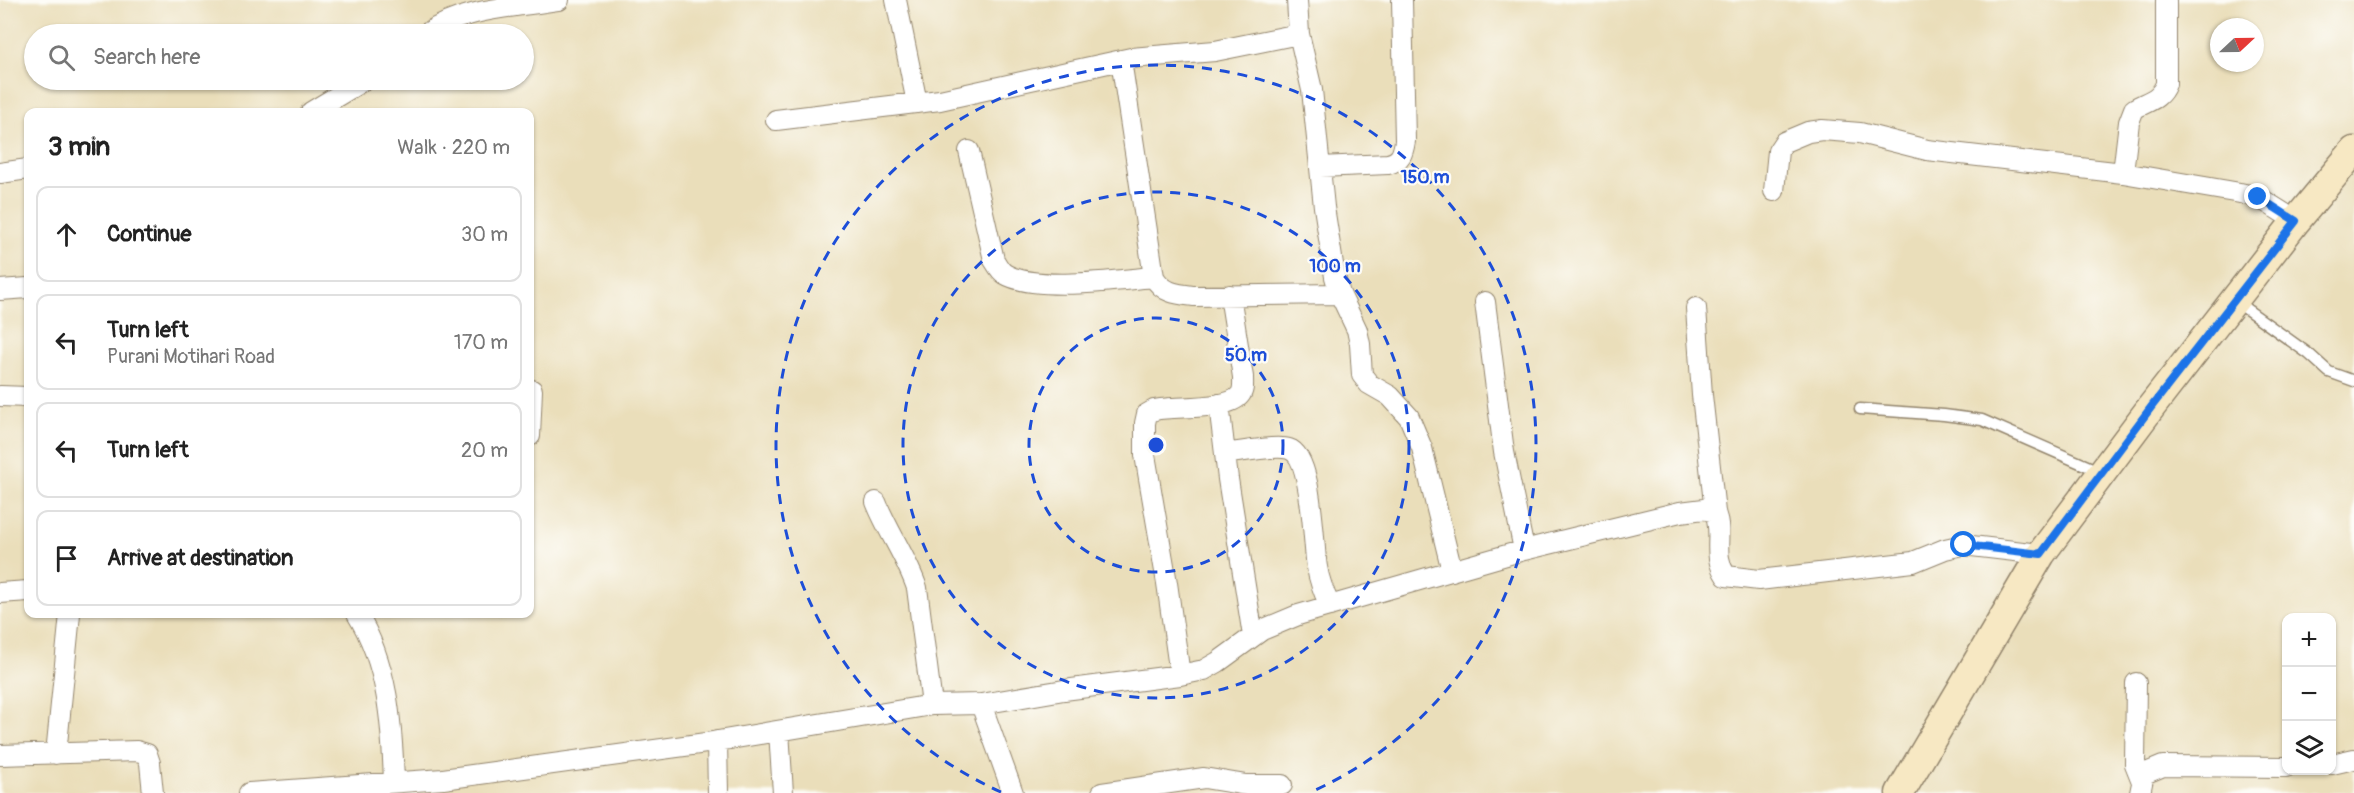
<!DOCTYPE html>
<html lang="en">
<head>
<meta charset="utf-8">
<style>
  body { margin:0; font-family:Pangolin,sans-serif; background:#f6f6f6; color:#222 }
  .controls { position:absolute; right:18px; bottom:18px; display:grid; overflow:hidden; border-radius:12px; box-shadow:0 2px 4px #0004 }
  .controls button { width:54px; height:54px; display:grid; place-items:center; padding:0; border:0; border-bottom:2px solid #e0e0e0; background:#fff; color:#222; font:30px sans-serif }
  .compass { position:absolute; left:2210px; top:18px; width:54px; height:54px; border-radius:50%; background:#fff; box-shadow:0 2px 4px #0004; rotate:68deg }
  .stop { position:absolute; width:18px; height:18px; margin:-14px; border:4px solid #1a73e8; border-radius:50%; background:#fff }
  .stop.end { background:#1a73e8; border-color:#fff; box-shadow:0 2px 6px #0008 }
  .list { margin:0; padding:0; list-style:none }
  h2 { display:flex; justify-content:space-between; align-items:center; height:78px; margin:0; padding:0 24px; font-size:26px }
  h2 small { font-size:20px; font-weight:400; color:#767676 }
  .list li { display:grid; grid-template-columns:39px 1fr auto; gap:18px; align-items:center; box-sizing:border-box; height:96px; margin:0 12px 12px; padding:0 12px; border:2px solid #e0e0e0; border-radius:12px }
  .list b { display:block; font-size:22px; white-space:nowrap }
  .list p { margin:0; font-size:20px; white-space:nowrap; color:#767676 }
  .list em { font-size:20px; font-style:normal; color:#767676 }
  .icon { flex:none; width:33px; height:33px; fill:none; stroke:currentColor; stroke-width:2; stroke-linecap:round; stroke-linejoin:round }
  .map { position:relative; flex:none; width:2354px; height:793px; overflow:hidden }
  .search { position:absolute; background:#fff; box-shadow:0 2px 4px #0004; left:24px; top:24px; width:510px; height:66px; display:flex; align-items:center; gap:15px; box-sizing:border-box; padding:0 21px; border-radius:33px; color:#767676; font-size:22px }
  .panel { position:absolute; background:#fff; box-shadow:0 2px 4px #0004; left:24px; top:108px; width:510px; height:510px; border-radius:12px }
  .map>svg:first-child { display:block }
</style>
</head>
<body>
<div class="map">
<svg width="2354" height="793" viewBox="0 0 2354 793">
  <rect width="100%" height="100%" fill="#fdfcf7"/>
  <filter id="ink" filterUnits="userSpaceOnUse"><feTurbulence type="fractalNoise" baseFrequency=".0167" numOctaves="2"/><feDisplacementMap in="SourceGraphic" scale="12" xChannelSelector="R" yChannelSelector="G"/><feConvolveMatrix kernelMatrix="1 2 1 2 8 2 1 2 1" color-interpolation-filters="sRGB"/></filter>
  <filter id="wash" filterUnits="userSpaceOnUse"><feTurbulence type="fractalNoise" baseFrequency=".008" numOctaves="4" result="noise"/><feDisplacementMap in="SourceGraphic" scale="24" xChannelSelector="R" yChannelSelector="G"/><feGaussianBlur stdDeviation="1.35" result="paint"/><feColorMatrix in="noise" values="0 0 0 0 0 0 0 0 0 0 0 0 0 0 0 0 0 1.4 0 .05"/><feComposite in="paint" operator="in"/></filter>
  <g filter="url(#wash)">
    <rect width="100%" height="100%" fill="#eadeba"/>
  </g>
  <g filter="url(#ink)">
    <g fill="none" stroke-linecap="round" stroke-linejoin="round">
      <defs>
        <path id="service" d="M 2235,301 L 2309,354 L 2329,372 L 2354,381
          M 1860,409 L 1944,415 L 1982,420 L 2101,472"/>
        <path id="minor" d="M 896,0 L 917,103
          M 1297,0 L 1299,34 L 1312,90 L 1324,207 L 1335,277 L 1340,294 L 1357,330 L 1360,344 L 1362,375 L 1369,384 L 1390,396 L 1409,417 L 1422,448 L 1452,571
          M 426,34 C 462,8 517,7 559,0
          M 1121,60 L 1154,277 C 1163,293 1176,294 1194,296 L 1340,294
          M 311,112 L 364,80
          M 776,120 L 940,100 L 1131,58 L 1215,51 L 1299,34
          M 969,151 L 994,260 C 997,265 1000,271 1005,274 C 1035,292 1119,280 1154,277
          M 1320,167 L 1388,164 C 1401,161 1403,153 1405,141 L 1402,0
          M 0,173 L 28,169
          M 2123,173 L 2129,122 L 2134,109 C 2147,101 2160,100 2166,84 L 2166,0
          M 1774,191 L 1778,151 L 1784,142 L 1808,132 L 1822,130 L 1860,133 L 1927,150 L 2123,173 L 2240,193 L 2258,197 L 2296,221
          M 0,290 L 28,288
          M 1485,302 L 1504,452 L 1524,550
          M 1696,308 L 1702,395 L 1715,512
          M 0,396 L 28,397
          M 1219,404 L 1228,479 L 1253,636
          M 530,436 L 532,390
          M 1225,454 C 1239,452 1276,445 1289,449 C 1313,456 1313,546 1317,567 C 1319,581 1324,593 1330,606
          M 876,502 C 888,532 907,558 917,588 L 932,705
          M 0,593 L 28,591
          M 357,614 C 388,664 392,724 394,782
          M 1180,675 L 1167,583 L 1145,455 L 1145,423 L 1147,414 L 1154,410 C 1174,405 1228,411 1240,395 C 1244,390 1243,384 1243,377 L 1230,295
          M 2136,683 L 2135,764 L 2141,779
          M 981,704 L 1013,793
          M 779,731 L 783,793
          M 717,741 L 718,793
          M 56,754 L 70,614
          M 0,755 L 137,751 L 147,754 L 150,763 L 153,793
          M 2332,764 L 2354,759
          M 249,793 L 443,779 L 706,743 L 932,705 L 981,704 L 1064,690 L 1180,675 L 1204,670 L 1218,662 L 1262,630 L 1298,615 L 1524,550 L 1680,512 L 1704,509 L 1715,512 C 1724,536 1711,553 1726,576 L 1759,580 L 1913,562 L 1945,549 L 1963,545 L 2041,554
          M 1102,793 L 1204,778 L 1246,785 L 1282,785
          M 2140,793 L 2144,774 L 2163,766 L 2286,767"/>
        <path id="secondary" d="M 1900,793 L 2041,554 L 2152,406 L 2296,221 L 2354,151"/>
      </defs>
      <use href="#service" stroke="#92846c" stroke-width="13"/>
      <use href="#minor" stroke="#92846c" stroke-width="22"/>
      <use href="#secondary" stroke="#92846c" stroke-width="31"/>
      <use href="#service" stroke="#fff" stroke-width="10"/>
      <use href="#minor" stroke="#fff" stroke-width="20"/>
      <use href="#secondary" stroke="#f7e8c3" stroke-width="28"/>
    </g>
  </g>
  <g fill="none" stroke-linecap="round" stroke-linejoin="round" filter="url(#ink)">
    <path stroke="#1a73e8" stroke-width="8" d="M 1964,545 L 2041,554 L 2152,406 L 2296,221 L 2258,197"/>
  </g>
  <g fill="none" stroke="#1d4ed8" stroke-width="3" stroke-dasharray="10 8">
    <circle cx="1156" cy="445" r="127"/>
    <circle cx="1156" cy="445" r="253"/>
    <path d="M1001 792A380 380 0 1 1 1311 792"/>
  </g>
  <circle cx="1156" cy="445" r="9" fill="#1d4ed8" stroke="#fdfcf7" stroke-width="3"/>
  <g font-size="18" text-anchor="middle" font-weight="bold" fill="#1d4ed8" stroke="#fdfcf7" stroke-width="4.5" stroke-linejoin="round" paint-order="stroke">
    <text x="1425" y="183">150 m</text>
    <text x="1335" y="272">100 m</text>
    <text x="1246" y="361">50 m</text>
  </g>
</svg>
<div class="controls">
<button>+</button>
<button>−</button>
<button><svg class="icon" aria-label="layers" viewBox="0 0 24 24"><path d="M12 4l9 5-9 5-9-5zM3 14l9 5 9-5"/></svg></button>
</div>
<svg class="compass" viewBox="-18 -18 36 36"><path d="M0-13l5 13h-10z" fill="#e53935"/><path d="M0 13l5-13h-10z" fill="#767676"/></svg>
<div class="stop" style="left:1964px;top:545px"></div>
<div class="stop end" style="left:2258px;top:197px"></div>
<div class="search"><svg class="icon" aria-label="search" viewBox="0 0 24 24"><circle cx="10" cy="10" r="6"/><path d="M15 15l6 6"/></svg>Search here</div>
<section class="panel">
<h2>3 min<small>Walk · 220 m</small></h2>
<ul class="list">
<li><svg class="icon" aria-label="ahead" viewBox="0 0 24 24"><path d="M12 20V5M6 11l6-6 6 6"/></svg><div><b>Continue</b></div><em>30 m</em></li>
<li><svg class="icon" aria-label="left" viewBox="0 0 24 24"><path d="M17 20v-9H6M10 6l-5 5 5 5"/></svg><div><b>Turn left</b><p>Purani Motihari Road</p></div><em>170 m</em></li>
<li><svg class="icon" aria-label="left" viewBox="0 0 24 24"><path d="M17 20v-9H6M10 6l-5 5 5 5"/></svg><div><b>Turn left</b></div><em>20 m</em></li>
<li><svg class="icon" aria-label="arrive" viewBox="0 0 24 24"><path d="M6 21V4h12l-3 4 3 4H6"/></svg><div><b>Arrive at destination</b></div></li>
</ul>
</section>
</div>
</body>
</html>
